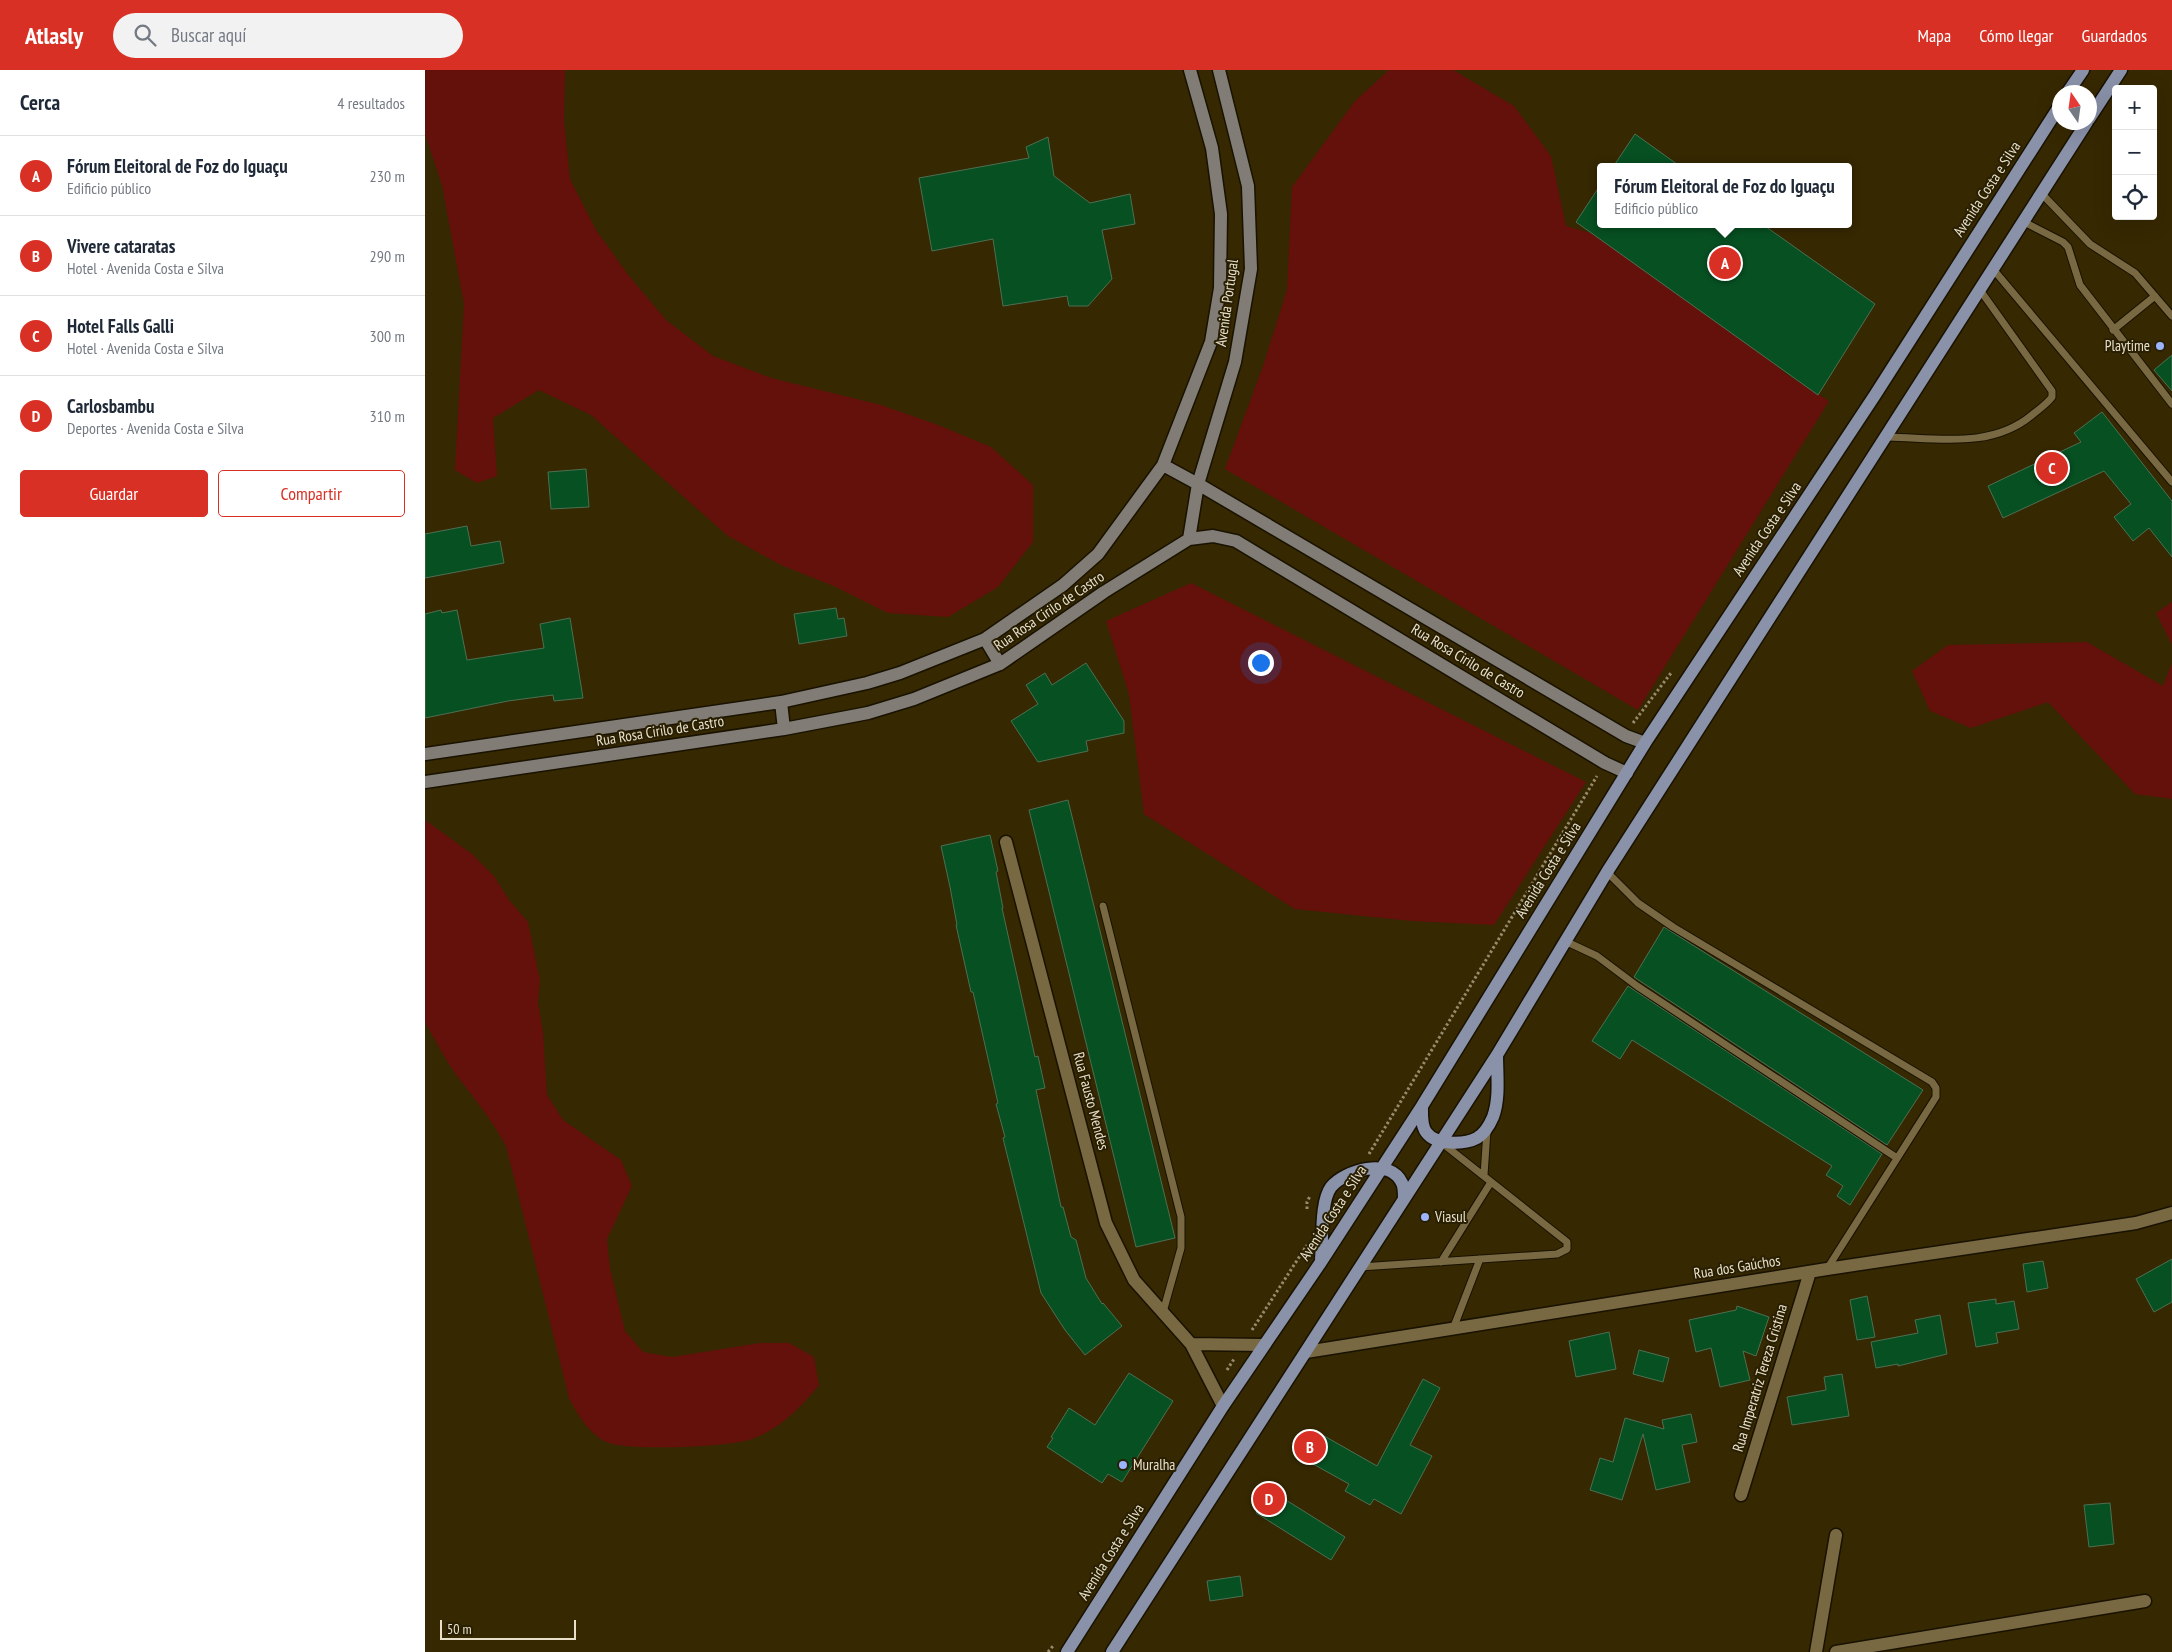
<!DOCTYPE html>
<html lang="es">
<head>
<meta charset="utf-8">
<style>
  body { margin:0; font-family:"PT Sans Narrow",sans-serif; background:#f2f2f3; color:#1f2937 }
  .controls { position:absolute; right:15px; top:15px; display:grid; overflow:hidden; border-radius:5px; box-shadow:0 5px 20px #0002 }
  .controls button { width:45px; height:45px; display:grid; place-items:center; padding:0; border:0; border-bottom:1px solid #e0e1e3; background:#fff; color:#1f2937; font:25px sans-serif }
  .compass { position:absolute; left:1627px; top:15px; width:45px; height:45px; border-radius:50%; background:#fff; box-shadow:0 5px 20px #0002; rotate:347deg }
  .scale { position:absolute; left:15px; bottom:12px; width:136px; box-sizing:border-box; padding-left:5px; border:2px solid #e9e0cb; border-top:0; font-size:14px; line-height:18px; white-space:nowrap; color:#e9e0cb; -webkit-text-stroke:4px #291f02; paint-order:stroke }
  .you { position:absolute; left:835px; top:592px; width:18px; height:18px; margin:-12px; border:4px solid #fff; border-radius:50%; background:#1a73e8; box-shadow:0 0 0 8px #1a73e833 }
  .badge { display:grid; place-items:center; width:32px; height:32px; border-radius:50%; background:#d93025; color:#fff; font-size:16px; font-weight:700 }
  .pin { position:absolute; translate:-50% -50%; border:2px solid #fff; box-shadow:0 1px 5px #0006 }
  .popup { position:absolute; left:1172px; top:93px; width:255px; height:65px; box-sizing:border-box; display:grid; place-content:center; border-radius:5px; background:#fff; filter:drop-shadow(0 1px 4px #0005); font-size:16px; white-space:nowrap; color:#747a83 }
  .popup b { font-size:19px; color:#1f2937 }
  .popup::after { content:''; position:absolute; left:50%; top:100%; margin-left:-10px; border:10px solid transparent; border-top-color:#fff }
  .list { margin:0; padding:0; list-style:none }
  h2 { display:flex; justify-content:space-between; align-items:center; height:65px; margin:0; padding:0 20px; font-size:21px }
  h2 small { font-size:16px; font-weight:400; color:#747a83 }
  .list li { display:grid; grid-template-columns:32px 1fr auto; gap:15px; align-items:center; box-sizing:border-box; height:80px; padding:0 20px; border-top:1px solid #e0e1e3 }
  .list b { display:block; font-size:19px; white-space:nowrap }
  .list p { margin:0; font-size:16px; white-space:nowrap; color:#747a83 }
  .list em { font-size:16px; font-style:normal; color:#747a83 }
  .actions { display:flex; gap:10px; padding:15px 20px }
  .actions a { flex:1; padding:11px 0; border:1px solid #d93025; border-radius:5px; text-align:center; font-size:18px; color:#d93025 }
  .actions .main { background:#d93025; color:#fff }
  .icon { flex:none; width:28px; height:28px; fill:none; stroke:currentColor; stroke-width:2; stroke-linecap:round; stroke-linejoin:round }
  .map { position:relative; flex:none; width:1747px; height:1582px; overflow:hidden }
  header { display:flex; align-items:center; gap:30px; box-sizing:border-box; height:70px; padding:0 25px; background:#d93025; color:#fff }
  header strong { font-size:24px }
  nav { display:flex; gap:28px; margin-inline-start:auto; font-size:18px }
  .search { width:350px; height:45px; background:#f2f2f3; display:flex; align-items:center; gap:12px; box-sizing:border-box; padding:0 18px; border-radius:28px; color:#747a83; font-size:19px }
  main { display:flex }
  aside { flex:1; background:#fff }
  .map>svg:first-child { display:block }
</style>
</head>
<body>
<header>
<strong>Atlasly</strong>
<div class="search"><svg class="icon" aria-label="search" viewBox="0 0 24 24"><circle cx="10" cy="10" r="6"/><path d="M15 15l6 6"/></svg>Buscar aquí</div>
<nav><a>Mapa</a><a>Cómo llegar</a><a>Guardados</a></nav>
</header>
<main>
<aside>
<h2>Cerca<small>4 resultados</small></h2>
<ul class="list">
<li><span class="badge">A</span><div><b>Fórum Eleitoral de Foz do Iguaçu</b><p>Edificio público</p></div><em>230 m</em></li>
<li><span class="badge">B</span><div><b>Vivere cataratas</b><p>Hotel · Avenida Costa e Silva</p></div><em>290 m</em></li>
<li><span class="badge">C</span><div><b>Hotel Falls Galli</b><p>Hotel · Avenida Costa e Silva</p></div><em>300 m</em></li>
<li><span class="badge">D</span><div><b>Carlosbambu</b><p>Deportes · Avenida Costa e Silva</p></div><em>310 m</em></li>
</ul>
<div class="actions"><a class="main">Guardar</a><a>Compartir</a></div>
</aside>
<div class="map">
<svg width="1747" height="1582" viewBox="0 0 1747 1582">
  <rect width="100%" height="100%" fill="#362800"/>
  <path fill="#64110b" d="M 0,0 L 140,0 L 139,51 L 145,109 L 171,160 L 204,206 L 241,250 L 288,286 L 346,308 L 456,335 L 513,355 L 566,377 L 608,415 L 608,472 L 573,517 L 523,547 L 463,543 L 411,517 L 356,495 L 303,466 L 166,345 L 114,320 L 68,348 L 72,406 L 52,413 L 30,400 L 39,234 L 17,115 L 0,64 Z
    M 964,0 L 1028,0 L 1089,36 L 1126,86 L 1141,156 L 1211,176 L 1268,227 L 1361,304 L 1404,331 L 1213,640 L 800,399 L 838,296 L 862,220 L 867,117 L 930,31 Z
    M 766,513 L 1161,712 L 1069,855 L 987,851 L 870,839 L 719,744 L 704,624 L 681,551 Z
    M 1747,532 L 1747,575 L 1731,543 Z
    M 1662,572 L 1738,616 L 1747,593 L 1747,729 L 1710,724 L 1623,632 L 1546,658 L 1505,641 L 1487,601 L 1523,575 Z
    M 0,750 L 47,784 L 69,806 L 84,830 L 103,852 L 115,910 L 113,933 L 118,962 L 122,1025 L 138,1050 L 196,1090 L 207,1116 L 182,1169 L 185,1199 L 200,1261 L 218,1282 L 247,1287 L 335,1273 L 364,1273 L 389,1287 L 394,1315 C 375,1338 355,1359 327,1369 C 306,1377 197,1382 179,1371 C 162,1361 153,1345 144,1328 L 81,1076 C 67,1050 50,1029 32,1006 C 20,989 10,970 0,952 Z"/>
  <path fill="#075022" stroke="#4d6f53" d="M 1210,64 L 1256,97 L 1188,97 Z
    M 623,67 L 629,106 L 665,133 L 705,124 L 710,154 L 677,160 L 687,209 L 663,236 L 644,236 L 642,226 L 578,236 L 568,169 L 507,181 L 494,108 L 604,88 L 601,77 Z
    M 1176,114 L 1176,154 L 1337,154 L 1450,234 L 1393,325 L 1151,152 Z
    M 1747,285 L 1747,321 L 1729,300 Z
    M 1677,342 L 1747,431 L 1747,487 L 1724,458 L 1708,471 L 1689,447 L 1706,434 L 1679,401 L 1578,448 L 1563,416 L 1656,372 L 1649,363 Z
    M 161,399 L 164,437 L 126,439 L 123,402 Z
    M 42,456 L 46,476 L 75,471 L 79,493 L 0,508 L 0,464 Z
    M 411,538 L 413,549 L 419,548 L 422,566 L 374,574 L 369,544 Z
    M 16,540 L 17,543 L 32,540 L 42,590 L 119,578 L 115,554 L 145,548 L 158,628 L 129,631 L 128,625 L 83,631 L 0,648 L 0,544 Z
    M 661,593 L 699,651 L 699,663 L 661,671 L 663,681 L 613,692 L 586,651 L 613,634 L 601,615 L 620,603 L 627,615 Z
    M 643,730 L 750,1168 L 711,1177 L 604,740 Z
    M 565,765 L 573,801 L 571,802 L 578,838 L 577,838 L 610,987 L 613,986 L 620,1018 L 611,1020 L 636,1137 L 638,1137 L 646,1167 L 651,1170 L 661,1208 L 677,1234 L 678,1233 L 697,1256 L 660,1285 L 640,1260 L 616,1223 L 578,1068 L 580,1067 L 571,1034 L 573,1033 L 548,922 L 546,922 L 531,855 L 532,855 L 525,817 L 516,776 Z
    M 1239,857 L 1498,1020 L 1462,1075 L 1209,907 Z
    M 1203,916 L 1457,1084 L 1425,1135 L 1412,1126 L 1418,1116 L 1401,1105 L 1407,1096 L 1207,970 L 1195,989 L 1167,971 Z
    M 1747,1189 L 1747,1232 L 1729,1242 L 1711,1209 Z
    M 1618,1191 L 1623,1218 L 1602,1222 L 1598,1194 Z
    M 1442,1226 L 1450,1267 L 1432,1270 L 1425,1230 Z
    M 1571,1229 L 1571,1234 L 1589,1231 L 1594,1259 L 1571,1263 L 1573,1273 L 1551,1277 L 1543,1233 Z
    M 1312,1236 L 1344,1247 L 1331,1286 L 1318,1281 L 1325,1310 L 1295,1317 L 1286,1278 L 1271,1282 L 1264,1250 L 1311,1240 Z
    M 1515,1245 L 1522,1284 L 1473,1296 L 1473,1294 L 1451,1298 L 1446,1272 L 1493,1263 L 1490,1250 Z
    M 1184,1262 L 1191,1299 L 1151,1307 L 1144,1271 Z
    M 1214,1280 L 1244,1288 L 1238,1312 L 1208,1304 Z
    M 704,1303 L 748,1331 L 697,1412 L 683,1404 L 677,1413 L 622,1377 L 628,1368 L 626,1367 L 644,1338 L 670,1355 Z
    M 1417,1304 L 1424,1346 L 1367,1355 L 1362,1327 L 1401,1320 L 1399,1307 Z
    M 998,1309 L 1015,1318 L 985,1375 L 1007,1386 L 976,1444 L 949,1429 L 945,1435 L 920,1421 L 924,1414 L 879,1389 L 894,1363 L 952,1396 Z
    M 1266,1344 L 1272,1372 L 1257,1375 L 1265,1412 L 1231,1420 L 1218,1364 L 1197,1430 L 1165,1420 L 1175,1388 L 1188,1392 L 1200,1348 L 1239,1359 L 1237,1350 Z
    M 845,1420 L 920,1467 L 906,1490 L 831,1443 Z
    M 1685,1433 L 1689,1474 L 1664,1477 L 1659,1435 Z
    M 815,1506 L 818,1526 L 785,1531 L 782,1511 Z"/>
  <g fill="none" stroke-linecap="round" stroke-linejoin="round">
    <defs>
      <path id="lane" d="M 1617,124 L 1665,174 L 1710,203 L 1747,246
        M 1599,152 L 1638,172 L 1643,177 L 1655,215 L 1747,334
        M 1568,199 L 1747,412
        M 1688,260 L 1730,226
        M 1463,367 C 1513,368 1566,379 1607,345 C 1614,339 1622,334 1627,327 L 1627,321 L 1555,220
        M 1182,802 L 1213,833 L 1248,857 L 1507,1012 L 1511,1018 L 1511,1027 L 1402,1199
        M 678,836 L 756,1147 L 756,1178 L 738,1242
        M 1140,871 L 1172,886 L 1212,916 L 1472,1088
        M 1059,1105 L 1062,1061
        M 1016,1192 L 1066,1112
        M 935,1197 L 1132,1184 L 1142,1179 L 1142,1172 L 1017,1073
        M 1028,1259 L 1055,1189"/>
      <path id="street" d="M 581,772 L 681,1153 L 709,1210 L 766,1274 L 798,1336
        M 766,1274 L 839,1275
        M 881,1282 L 1402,1199 L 1711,1153 L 1747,1143
        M 1316,1425 L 1385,1202
        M 1391,1582 L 1411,1465
        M 1411,1582 L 1720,1531"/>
      <path id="secondary" d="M 738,395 L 786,272 L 795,218 L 796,144 L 787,78 L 765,0
        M 764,469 L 773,414 L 810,292 L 826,199 L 823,116 L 794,0
        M 560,569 L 575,594
        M 356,632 L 359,659
        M 0,684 L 356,632 L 442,613 L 475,603 L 560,569 L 638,515 L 673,484 L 738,395 L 773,414 L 1201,666 L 1220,673
        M 0,712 L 359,659 L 443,643 L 489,629 L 575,594 L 679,522 L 764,469 L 788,466 L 811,471 L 1180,693 L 1202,703"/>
      <path id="primary" d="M 1643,22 L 1658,0
        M 1664,49 L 1696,0
        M 997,1036 C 997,1044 996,1055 1001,1062 C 1010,1075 1039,1075 1052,1068 C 1059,1064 1065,1054 1068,1047 C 1075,1028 1072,1005 1072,985
        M 896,1189 C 898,1170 895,1132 906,1117 C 920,1100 965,1087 977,1113 C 979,1117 979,1123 979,1128
        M 642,1582 L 798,1336 L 896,1192 L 997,1036 L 1220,673 L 1450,325 L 1634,37
        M 687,1582 L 1072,985 L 1182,802 L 1662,52"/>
    </defs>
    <use href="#lane" stroke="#191201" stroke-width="9"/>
    <use href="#street" stroke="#191201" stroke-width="15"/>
    <use href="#secondary" stroke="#191201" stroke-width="15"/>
    <use href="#primary" stroke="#191201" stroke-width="15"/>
    <path stroke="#978b6e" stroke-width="3" stroke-dasharray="2.5 2.5" stroke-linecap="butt" d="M 1208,653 L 1246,603
      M 944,1084 L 1172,706
      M 882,1139 L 882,1132 L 885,1126
      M 827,1260 L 882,1175
      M 802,1300 L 809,1289
      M 623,1582 L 628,1576"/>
    <use href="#lane" stroke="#786942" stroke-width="7"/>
    <use href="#street" stroke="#786942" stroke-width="12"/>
    <use href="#secondary" stroke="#817d76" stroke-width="12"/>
    <use href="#primary" stroke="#8a92aa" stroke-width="12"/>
  </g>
  <g fill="#9cb4fd" stroke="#291f02" stroke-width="2">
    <circle cx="1735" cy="276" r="5"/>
    <circle cx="1000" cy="1147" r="5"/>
    <circle cx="698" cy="1395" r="5"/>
  </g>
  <g text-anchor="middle" stroke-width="4" stroke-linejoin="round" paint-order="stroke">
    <g font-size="15" fill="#e9e0cb" stroke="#291f02">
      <text transform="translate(1562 119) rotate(-57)" y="5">Avenida Costa e Silva</text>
      <text transform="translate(802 233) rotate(-82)" y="5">Avenida Portugal</text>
      <text transform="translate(1342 459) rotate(-56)" y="5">Avenida Costa e Silva</text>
      <text transform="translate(624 541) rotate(-34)" y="5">Rua Rosa Cirilo de Castro</text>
      <text transform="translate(1043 591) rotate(31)" y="5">Rua Rosa Cirilo de Castro</text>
      <text transform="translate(235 661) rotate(-9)" y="5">Rua Rosa Cirilo de Castro</text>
      <text transform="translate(1123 800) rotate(-58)" y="5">Avenida Costa e Silva</text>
      <text transform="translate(666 1031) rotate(75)" y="5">Rua Fausto Mendes</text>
      <text transform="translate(908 1143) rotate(-57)" y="5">Avenida Costa e Silva</text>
      <text transform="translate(1312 1197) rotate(-9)" y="5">Rua dos Gaúchos</text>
      <text transform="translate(1335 1308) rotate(-73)" y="5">Rua Imperatriz Tereza Cristina</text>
      <text transform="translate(686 1482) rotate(-58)" y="5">Avenida Costa e Silva</text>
    </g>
    <g font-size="15" fill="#e9e0cb" stroke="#291f02" text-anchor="start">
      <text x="1725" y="281" text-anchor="end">Playtime</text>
      <text x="1010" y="1152">Viasul</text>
      <text x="708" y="1400">Muralha</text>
    </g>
  </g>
</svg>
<div class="controls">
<button>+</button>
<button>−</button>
<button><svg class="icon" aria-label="locate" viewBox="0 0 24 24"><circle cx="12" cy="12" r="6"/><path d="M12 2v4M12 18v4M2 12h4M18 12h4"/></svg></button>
</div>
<svg class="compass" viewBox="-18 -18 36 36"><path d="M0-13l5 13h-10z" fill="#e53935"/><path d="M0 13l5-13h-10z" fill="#747a83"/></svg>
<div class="scale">50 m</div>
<div class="you"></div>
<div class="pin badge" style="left:1300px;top:193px">A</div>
<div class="popup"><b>Fórum Eleitoral de Foz do Iguaçu</b>Edificio público</div>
<div class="pin badge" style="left:885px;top:1377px">B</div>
<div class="pin badge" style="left:1627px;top:398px">C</div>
<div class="pin badge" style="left:844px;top:1429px">D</div>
</div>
</main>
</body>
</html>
